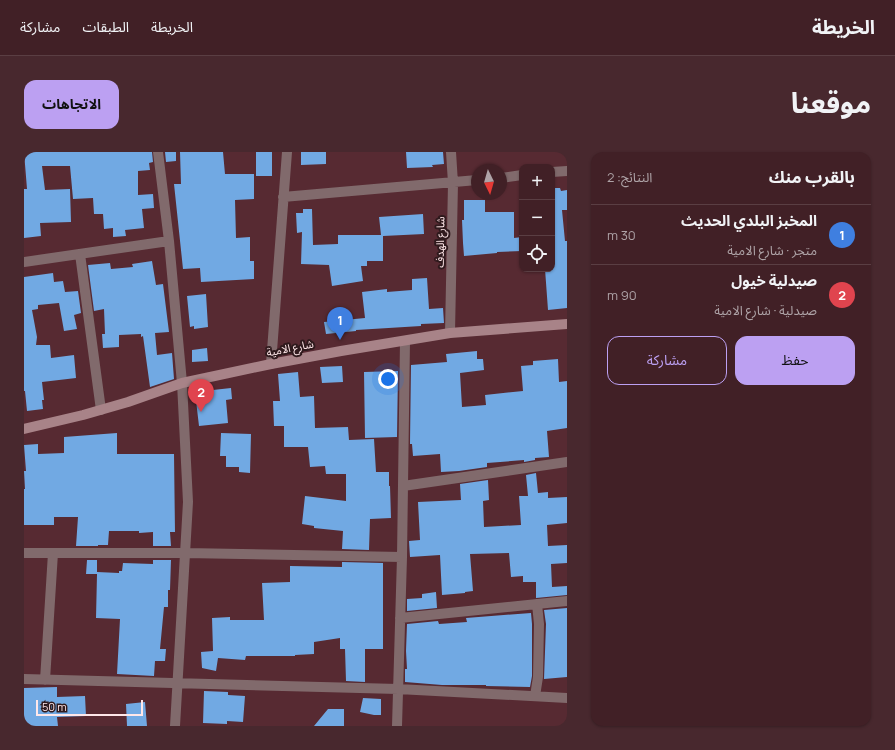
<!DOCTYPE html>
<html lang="ar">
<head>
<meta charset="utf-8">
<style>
  body { margin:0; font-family:Manrope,"Noto Sans Arabic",sans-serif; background:#48282e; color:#f1f3f6; direction:rtl }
  .controls { position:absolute; right:12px; top:12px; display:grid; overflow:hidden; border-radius:8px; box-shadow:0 1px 3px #0004 }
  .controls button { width:36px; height:36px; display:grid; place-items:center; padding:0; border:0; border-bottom:1px solid #5a3e43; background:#412026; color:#f1f3f6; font:20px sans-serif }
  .compass { position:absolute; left:447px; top:12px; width:36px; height:36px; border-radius:50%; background:#412026; box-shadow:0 1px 3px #0004; rotate:175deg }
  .scale { position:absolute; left:12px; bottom:10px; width:107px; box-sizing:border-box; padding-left:4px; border:2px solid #ffe7e9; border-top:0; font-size:11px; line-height:14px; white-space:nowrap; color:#ffe7e9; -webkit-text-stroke:3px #2f1a1d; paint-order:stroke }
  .you { position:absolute; left:364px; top:227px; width:14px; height:14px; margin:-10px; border:3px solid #fff; border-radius:50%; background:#1a73e8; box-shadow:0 0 0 6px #1a73e833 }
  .badge { display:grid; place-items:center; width:26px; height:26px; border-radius:50%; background:#bca0f2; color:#fff; font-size:13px; font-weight:700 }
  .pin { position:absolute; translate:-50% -33px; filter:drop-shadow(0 1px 2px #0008) }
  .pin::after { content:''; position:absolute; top:21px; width:14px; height:12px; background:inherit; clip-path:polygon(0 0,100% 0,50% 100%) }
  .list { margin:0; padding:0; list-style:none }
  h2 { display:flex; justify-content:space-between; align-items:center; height:52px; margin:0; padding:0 16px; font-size:17px }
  h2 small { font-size:13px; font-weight:400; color:#aea3a7 }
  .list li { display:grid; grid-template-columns:26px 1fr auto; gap:12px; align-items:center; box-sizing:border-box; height:60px; padding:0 16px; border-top:1px solid #5a3e43 }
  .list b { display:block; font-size:15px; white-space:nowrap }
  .list p { margin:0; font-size:13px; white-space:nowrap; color:#aea3a7 }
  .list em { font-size:13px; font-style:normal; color:#aea3a7 }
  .actions { display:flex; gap:8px; padding:12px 16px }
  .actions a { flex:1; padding:9px 0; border:1px solid #bca0f2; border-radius:12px; text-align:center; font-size:14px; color:#bca0f2 }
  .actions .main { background:#bca0f2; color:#111 }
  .icon { flex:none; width:22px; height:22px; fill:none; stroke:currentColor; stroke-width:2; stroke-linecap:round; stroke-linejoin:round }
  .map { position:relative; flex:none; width:543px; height:574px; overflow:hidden; direction:ltr; border-radius:12px }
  header { display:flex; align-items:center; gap:24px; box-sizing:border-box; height:56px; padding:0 20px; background:#412026; border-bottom:1px solid #5a3e43 }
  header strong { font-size:19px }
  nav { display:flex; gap:22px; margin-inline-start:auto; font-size:14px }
  .intro { display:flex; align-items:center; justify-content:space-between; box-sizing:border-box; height:96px; padding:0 24px }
  h1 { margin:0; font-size:28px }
  .button { padding:10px 18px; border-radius:12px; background:#bca0f2; color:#111; font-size:14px; font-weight:700 }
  main { display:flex; gap:24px; padding:0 24px }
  aside { flex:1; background:#412026; border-radius:12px; box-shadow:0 1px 3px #0004 }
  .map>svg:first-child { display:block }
</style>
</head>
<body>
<header>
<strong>الخريطة</strong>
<nav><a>الخريطة</a><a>الطبقات</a><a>مشاركة</a></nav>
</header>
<div class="intro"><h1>موقعنا</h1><a class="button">الاتجاهات</a></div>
<main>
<aside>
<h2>بالقرب منك<small>النتائج: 2</small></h2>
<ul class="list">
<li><span class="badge" style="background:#3f7fe0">1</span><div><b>المخبز البلدي الحديث</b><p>متجر · شارع الامية</p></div><em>30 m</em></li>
<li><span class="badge" style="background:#e0444e">2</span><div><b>صيدلية خيول</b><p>صيدلية · شارع الامية</p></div><em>90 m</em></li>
</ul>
<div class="actions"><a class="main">حفظ</a><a>مشاركة</a></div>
</aside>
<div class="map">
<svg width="543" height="574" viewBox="0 0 543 574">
  <rect width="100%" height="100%" fill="#572a32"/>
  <path fill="#71a9e3" d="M 0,0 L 128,0 L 129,10 L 125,11 L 126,18 L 114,19 L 114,43 L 129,42 L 130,56 L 118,57 L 120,76 L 101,78 L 102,84 L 89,85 L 89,76 L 80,77 L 79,62 L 70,62 L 69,46 L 49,47 L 46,14 L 18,14 L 21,38 L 46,37 L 47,70 L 16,71 L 17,84 L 0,86 L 0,37 L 3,37 Z
    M 141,0 L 152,0 L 152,9 L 142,10 Z
    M 156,0 L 199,0 L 201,22 L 230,22 L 230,47 L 211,48 L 212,86 L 226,85 L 226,109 L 230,109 L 230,127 L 177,130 L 176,116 L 159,117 L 150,32 L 157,32 Z
    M 232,0 L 248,0 L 248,24 L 232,24 Z
    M 277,0 L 302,0 L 302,12 L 277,13 Z
    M 382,0 L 419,0 L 420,12 L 408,13 L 409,15 L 383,16 Z
    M 528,36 L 536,36 L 537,39 L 543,38 L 543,58 L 538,58 L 541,89 L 543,89 L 543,156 L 524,158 L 521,117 L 528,117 Z
    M 440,48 L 461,48 L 461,60 L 490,60 L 490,86 L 498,85 L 498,99 L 473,100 L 473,101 L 440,104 L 439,91 L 438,68 L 440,68 Z
    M 279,57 L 288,57 L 289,93 L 314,92 L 314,83 L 357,83 L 355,65 L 399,62 L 400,82 L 359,84 L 359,109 L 343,109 L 343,114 L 337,114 L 339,129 L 308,134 L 305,113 L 277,112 L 278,80 L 273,81 L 272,61 L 279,61 Z
    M 128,109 L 132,133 L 139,132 L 145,180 L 131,181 L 133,203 L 148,201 L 150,227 L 126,235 L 119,184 L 117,185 L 117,182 L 95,183 L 95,195 L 79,196 L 78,182 L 81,182 L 80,157 L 70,159 L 64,113 L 86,111 L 87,117 L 109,115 L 108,112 Z
    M 29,121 L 30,130 L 39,129 L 41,140 L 54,139 L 57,161 L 50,163 L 53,177 L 40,179 L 35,151 L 14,153 L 14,157 L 8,158 L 13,185 L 12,193 L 26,193 L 27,206 L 50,203 L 52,226 L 18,230 L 20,248 L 18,248 L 19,257 L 3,259 L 1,239 L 0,239 L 0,125 Z
    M 403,126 L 405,157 L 419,156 L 420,171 L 397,172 L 397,174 L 332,178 L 332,179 L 302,182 L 300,170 L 341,166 L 338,140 L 363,137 L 363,140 L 388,138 L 388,127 Z
    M 182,142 L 184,175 L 170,177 L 170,174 L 166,175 L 163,144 Z
    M 183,196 L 184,209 L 168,210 L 168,198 Z
    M 453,199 L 453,207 L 459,207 L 460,218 L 436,221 L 438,255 L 462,253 L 461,243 L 499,239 L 497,214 L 509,213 L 509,209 L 534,207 L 535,230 L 543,229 L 543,276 L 523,279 L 525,305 L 511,306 L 511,308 L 500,310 L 500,308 L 463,311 L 463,315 L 435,319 L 417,320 L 416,302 L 389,304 L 388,292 L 386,292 L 386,291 L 387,213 L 423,210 L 422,202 Z
    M 318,214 L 319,230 L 298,231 L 296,215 Z
    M 374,219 L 373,285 L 341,286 L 340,220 Z
    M 274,220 L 276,245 L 290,244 L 291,276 L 324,275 L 325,288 L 350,287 L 352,320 L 365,320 L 365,334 L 366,334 L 367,366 L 346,367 L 345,398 L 318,397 L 319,379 L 290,376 L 290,374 L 278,372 L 281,344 L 322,349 L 322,322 L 302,322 L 301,314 L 286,315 L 284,295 L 260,295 L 260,274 L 250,274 L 249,249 L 256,249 L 254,222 Z
    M 207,236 L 208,247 L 202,248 L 204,271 L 175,274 L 171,240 Z
    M 93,281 L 93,302 L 150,302 L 151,380 L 146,380 L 147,394 L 129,394 L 129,380 L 115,381 L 115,379 L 85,379 L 84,393 L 74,393 L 74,394 L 52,394 L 54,365 L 30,365 L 30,373 L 0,373 L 0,337 L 1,337 L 0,319 L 2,319 L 0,293 L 14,292 L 14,302 L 40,301 L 40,285 Z
    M 197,281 L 227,282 L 226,321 L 215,320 L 215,315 L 202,315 L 202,304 L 196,304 Z
    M 512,321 L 514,341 L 524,340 L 524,346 L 543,345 L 543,371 L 523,373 L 524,394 L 543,393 L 543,411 L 527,412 L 528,435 L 543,434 L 543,443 L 512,446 L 512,430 L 499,430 L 499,424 L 487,425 L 485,401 L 446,402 L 449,439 L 441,440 L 441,441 L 418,443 L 416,403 L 386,405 L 385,389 L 396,388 L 394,350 L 437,348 L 436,332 L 464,328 L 465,348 L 459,349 L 460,375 L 497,373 L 495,344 L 504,344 L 502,323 Z
    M 63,408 L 73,408 L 73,420 L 95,421 L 95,419 L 98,419 L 99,411 L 129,412 L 129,408 L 147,408 L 146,438 L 144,438 L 144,455 L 140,455 L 136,497 L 142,497 L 141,509 L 131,509 L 130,524 L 93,522 L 96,467 L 72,466 L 73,422 L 62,422 Z
    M 318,410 L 359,411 L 359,497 L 341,497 L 341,530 L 322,529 L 321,497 L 316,497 L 316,486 L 290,490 L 290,502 L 271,503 L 271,504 L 222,504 L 221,508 L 194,506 L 192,519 L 178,516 L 177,500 L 189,499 L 188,466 L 206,465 L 206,468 L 240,468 L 238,431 L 266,430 L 266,414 L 318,415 Z
    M 412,440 L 413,456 L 383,459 L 383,447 L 398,446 L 398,442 Z
    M 543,456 L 543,525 L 520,527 L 522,472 L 520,458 Z
    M 507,461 L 508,472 L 508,524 L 506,535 L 462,534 L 462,533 L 418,533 L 381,530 L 381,517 L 383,517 L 382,499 L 383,472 L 414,469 L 415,472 L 443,470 L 442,466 Z
    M 33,535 L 33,545 L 61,544 L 62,564 L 33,565 L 34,574 L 0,574 L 0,536 Z
    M 180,539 L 204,540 L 204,543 L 221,544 L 219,570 L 203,569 L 203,572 L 179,571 Z
    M 339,546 L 357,547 L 357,563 L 350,563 L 336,560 Z
    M 121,550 L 123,574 L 103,574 L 102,552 Z
    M 304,557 L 320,557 L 320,574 L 290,574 Z"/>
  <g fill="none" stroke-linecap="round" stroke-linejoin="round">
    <path stroke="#816a6c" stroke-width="10" d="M 134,0 L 145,89 L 158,231 L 164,350 L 151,574
      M 528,20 L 543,19
      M 477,26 L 498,23
      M 259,45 L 453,28
      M 56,102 L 77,258
      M 0,110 L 145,89
      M 426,181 L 429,31 L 427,0
      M 247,212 L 263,0
      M 379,334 L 543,310
      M 0,401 L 161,401 L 378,405
      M 376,466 L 543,449
      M 0,527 L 374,537 L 543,546
      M 21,528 L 29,401
      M 511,544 L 514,525 L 515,472 L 513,452
      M 373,574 L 378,405 L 381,189"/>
    <path stroke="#a88388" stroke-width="10" d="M 0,277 L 59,263 L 104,250 L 158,231 L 247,212 L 317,199 L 426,181 L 543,172"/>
  </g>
  <g text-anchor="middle" stroke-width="4" stroke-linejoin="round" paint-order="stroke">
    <g font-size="11" fill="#ffe7e9" stroke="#2f1a1d">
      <text transform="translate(416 90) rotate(-89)" y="4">شارع الهدف</text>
      <text transform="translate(266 196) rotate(-11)" y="4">شارع الامية</text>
    </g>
  </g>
</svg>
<div class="controls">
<button>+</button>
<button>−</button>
<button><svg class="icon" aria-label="locate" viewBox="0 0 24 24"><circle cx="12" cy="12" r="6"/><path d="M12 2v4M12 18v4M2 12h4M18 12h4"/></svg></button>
</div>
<svg class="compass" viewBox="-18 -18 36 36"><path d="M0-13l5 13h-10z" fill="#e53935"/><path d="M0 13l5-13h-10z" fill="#aea3a7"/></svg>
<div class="scale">50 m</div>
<div class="you"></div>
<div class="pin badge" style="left:316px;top:188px;background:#3f7fe0">1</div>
<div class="pin badge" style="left:177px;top:260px;background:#e0444e">2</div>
</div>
</main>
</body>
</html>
